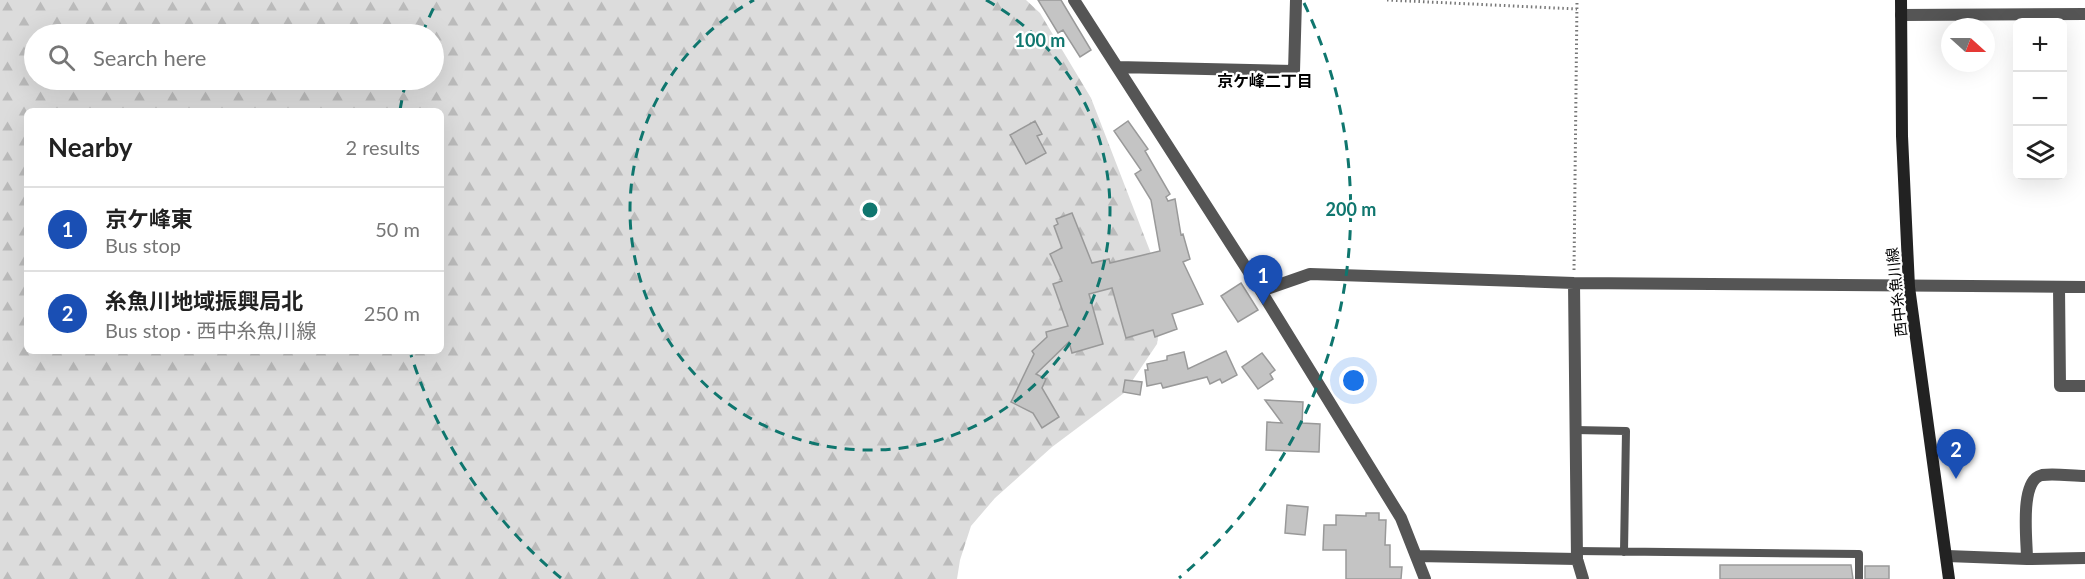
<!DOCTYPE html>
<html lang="en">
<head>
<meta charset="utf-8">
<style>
  body { margin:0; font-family:Lato,"Noto Sans JP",sans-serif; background:#f6f6f6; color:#222 }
  .controls { position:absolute; right:18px; top:18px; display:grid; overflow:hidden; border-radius:9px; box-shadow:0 6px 24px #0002 }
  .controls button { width:54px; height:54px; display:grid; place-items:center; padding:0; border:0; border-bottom:2px solid #e0e0e0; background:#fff; color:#222; font:30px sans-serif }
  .compass { position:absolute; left:1941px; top:18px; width:54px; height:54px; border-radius:50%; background:#fff; box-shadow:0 6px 24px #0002; rotate:111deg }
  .you { position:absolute; left:1354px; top:381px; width:21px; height:21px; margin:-15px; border:4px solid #fff; border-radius:50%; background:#1a73e8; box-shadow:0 0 0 9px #1a73e833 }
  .badge { display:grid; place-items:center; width:39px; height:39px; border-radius:50%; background:#000; color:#fff; font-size:20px; font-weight:700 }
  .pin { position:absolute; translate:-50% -50px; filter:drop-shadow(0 2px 3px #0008) }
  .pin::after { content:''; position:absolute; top:32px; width:21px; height:18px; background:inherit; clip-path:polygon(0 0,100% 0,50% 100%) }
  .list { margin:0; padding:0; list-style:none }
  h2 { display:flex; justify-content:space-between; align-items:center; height:78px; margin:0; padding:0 24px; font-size:26px }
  h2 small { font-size:20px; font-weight:400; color:#767676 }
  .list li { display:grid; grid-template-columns:39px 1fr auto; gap:18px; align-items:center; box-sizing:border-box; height:84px; padding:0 24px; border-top:2px solid #e0e0e0 }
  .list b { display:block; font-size:22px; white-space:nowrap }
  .list p { margin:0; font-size:20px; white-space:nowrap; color:#767676 }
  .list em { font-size:20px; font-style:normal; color:#767676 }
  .icon { flex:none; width:33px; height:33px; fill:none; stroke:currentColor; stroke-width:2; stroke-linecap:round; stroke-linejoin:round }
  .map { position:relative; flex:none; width:2085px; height:579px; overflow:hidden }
  .search { position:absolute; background:#fff; box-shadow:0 6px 24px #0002; left:24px; top:24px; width:420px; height:66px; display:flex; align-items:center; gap:15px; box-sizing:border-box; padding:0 21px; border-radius:33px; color:#767676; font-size:22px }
  .panel { position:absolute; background:#fff; box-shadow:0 6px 24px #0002; left:24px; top:108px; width:420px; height:246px; border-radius:9px }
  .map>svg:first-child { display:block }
</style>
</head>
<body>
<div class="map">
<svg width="2085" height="579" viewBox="0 0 2085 579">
  <defs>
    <pattern id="forest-firs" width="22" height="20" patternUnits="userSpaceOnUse" patternTransform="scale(1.5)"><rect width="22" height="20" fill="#dcdcdc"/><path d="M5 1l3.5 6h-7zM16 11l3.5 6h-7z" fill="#bbb"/></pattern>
  </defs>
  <rect width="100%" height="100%" fill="#fff"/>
  <path fill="url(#forest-firs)" fill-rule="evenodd" d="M 0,0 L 1026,0 L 1040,13 L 1091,98 L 1150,251 L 1164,298 L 1157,344 L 1124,393 L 1052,447 L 995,498 L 971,526 L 960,560 L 957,579 L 0,579 ZM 34,34 L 434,34 L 434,80 L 34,80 ZM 27,111 L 441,111 L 441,351 L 27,351 Z"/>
  <path fill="#c4c4c4" stroke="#999" stroke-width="1.5" d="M 1038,0 L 1061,0 L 1091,50 L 1080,57 L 1063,30 L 1058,33 Z
    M 1035,121 L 1042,134 L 1037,136 L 1046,153 L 1026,164 L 1010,135 Z
    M 1128,121 L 1148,149 L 1145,151 L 1170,194 L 1166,197 L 1168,201 L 1175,199 L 1181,235 L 1183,234 L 1190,259 L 1183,262 L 1203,304 L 1172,314 L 1177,329 L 1155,337 L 1153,330 L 1126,338 L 1112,288 L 1089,294 L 1103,344 L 1072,353 L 1069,342 L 1036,374 L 1046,379 L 1042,388 L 1059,417 L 1042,428 L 1033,413 L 1011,402 L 1034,354 L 1032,351 L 1047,337 L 1046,332 L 1068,326 L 1053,284 L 1062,281 L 1050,254 L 1062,248 L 1054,226 L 1058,224 L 1056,219 L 1072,213 L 1092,263 L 1109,259 L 1110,263 L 1160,251 L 1151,200 L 1135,174 L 1141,170 L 1114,131 Z
    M 1241,283 L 1258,310 L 1238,322 L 1221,296 Z
    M 1226,351 L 1237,375 L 1222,383 L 1220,379 L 1210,384 L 1207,377 L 1163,388 L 1161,383 L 1147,386 L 1145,370 L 1148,370 L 1147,364 L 1167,360 L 1167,356 L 1184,352 L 1188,369 Z
    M 1262,353 L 1275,370 L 1270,374 L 1273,379 L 1258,389 L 1242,367 Z
    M 1125,380 L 1142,382 L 1140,395 L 1123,392 Z
    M 1265,400 L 1303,402 L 1302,423 L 1320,424 L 1319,452 L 1266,450 L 1267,422 L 1282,423 Z
    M 1287,505 L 1308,507 L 1305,535 L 1285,533 Z
    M 1366,513 L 1379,513 L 1379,520 L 1386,520 L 1385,545 L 1390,545 L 1390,567 L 1402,567 L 1401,579 L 1346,579 L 1346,550 L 1323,550 L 1324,525 L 1336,525 L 1336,515 L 1366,516 Z
    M 1720,565 L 1851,565 L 1853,579 L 1720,579 Z
    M 1865,566 L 1889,566 L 1889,579 L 1865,579 Z"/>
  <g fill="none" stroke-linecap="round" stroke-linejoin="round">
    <path stroke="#777" stroke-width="3" stroke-dasharray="1.5 3" stroke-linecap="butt" d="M 1387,0 L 1577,9
      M 1574,270 L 1577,0"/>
    <path stroke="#555" stroke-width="8" d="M 1575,430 L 1626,431 L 1624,552
      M 1577,551 L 1859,554 L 1859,579"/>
    <path stroke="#555" stroke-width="12" d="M 1074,0 L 1261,291 L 1401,518 L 1425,579
      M 1901,15 L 2085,14
      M 1117,67 L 1294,71 L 1296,0
      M 1574,283 L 1577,559 L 1583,579
      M 2059,287 L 2060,386 L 2085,386
      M 1261,291 L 1310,274 L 1574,283 L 2085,287
      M 1416,556 L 1577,559
      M 1947,556 L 2027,559 L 2085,558
      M 2027,559 C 2027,540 2019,480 2042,475 C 2055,473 2072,476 2085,476"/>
    <path stroke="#222" stroke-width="12" d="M 1901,0 L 1902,136 L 1909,287 L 1949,579"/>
  </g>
  <g fill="none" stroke="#0f766e" stroke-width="3" stroke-dasharray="10 8">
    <path d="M986 0A240 240 0 1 1 754 0"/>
    <path d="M561 578A481 481 0 0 1 411 355M400 110A481 481 0 0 1 406 81M422 34A481 481 0 0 1 436 3M1304 3A481 481 0 0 1 1179 578"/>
  </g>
  <g text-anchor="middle" stroke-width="4.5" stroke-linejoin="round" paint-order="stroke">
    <g font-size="15" fill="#000" stroke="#fff">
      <text transform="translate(1897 292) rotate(-96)" y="5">西中糸魚川線</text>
    </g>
    <g font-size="16" font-weight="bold" fill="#000" stroke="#fff">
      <text x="1265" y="87">京ケ峰二丁目</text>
    </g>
  </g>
  <circle cx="870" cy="210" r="9" fill="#0f766e" stroke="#fff" stroke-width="3"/>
  <g font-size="18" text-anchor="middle" font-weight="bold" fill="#0f766e" stroke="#fff" stroke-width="4.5" stroke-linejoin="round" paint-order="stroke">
    <text x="1040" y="47">100 m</text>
    <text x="1351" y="216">200 m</text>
  </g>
</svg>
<div class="controls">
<button>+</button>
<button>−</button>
<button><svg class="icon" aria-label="layers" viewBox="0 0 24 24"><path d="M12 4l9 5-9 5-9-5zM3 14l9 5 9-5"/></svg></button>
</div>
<svg class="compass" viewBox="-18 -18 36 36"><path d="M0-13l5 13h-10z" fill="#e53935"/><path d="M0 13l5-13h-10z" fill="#767676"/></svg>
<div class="you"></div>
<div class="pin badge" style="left:1263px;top:305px;background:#1a4fb4">1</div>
<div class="pin badge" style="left:1956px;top:479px;background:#1a4fb4">2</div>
<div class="search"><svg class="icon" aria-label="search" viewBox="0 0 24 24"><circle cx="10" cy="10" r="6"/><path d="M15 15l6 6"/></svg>Search here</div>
<section class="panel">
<h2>Nearby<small>2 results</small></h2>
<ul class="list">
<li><span class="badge" style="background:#1a4fb4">1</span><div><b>京ケ峰東</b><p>Bus stop</p></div><em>50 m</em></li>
<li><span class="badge" style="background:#1a4fb4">2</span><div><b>糸魚川地域振興局北</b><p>Bus stop · 西中糸魚川線</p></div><em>250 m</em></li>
</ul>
</section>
</div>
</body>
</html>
